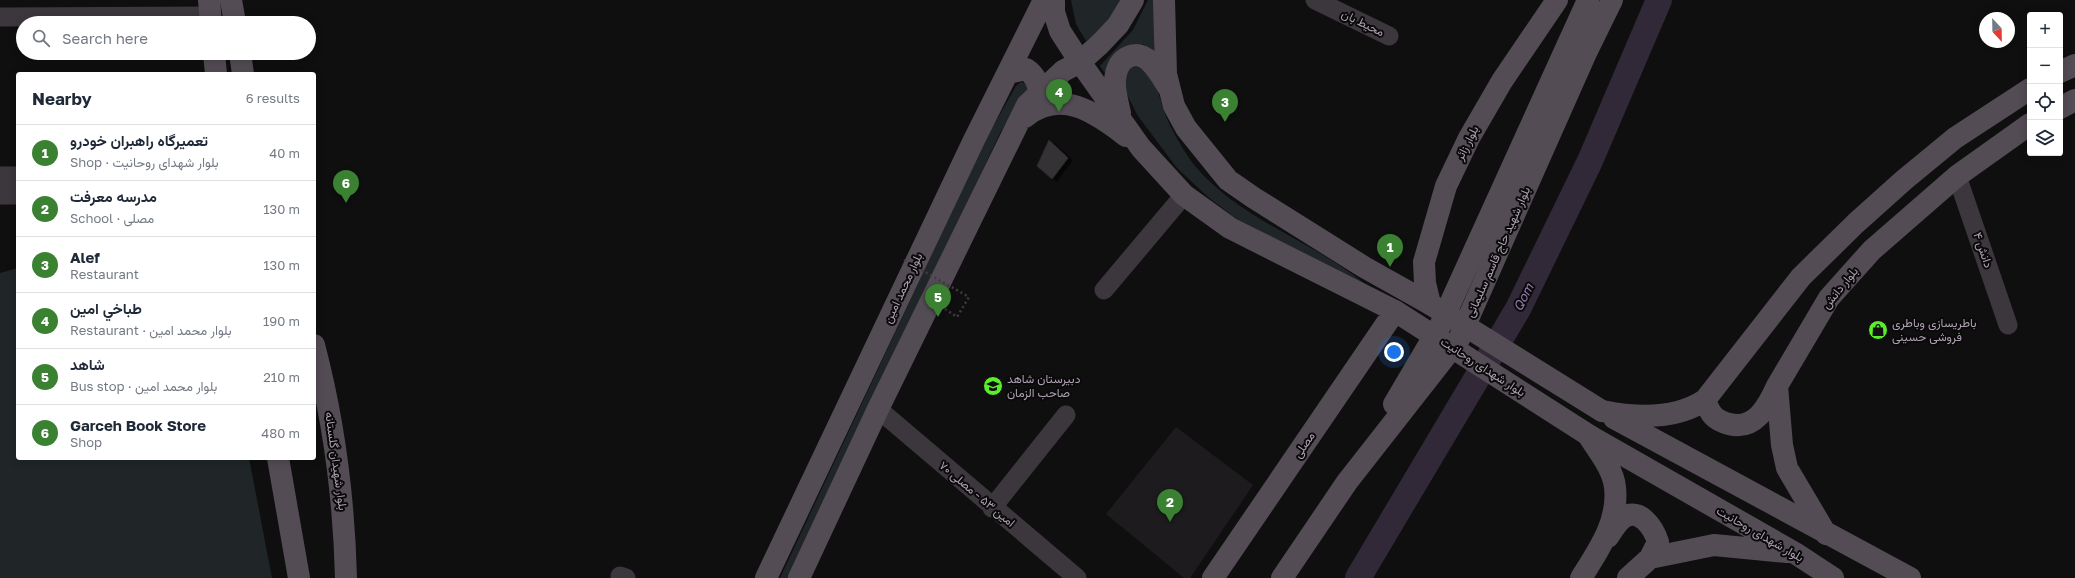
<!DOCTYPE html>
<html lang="en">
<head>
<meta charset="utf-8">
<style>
  body { margin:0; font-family:"Golos Text",Vazirmatn,sans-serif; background:#f6f6f7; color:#1f2937 }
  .controls { position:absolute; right:12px; top:12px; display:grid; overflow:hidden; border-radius:4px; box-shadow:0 2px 10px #0003 }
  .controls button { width:36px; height:36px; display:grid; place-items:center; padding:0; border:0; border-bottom:1px solid #e0e1e3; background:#fff; color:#1f2937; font:20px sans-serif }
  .compass { position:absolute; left:1979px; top:12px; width:36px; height:36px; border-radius:50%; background:#fff; box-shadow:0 2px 10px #0003; rotate:158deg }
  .you { position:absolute; left:1394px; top:352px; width:14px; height:14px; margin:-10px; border:3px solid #fff; border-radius:50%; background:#1a73e8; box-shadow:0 0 0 6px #1a73e833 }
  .badge { display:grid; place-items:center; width:26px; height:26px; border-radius:50%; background:#3a8132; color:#fff; font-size:13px; font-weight:700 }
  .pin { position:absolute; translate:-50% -33px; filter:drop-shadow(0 1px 2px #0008) }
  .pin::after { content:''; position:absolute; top:21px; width:14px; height:12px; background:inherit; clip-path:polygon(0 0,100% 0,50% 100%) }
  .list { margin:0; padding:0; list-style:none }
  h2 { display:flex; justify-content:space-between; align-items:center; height:52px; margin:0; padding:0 16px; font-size:17px }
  h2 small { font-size:13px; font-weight:400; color:#747a83 }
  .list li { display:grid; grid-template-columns:26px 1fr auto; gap:12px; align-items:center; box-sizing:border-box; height:56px; padding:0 16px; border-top:1px solid #e0e1e3 }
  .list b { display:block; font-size:15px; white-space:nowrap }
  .list p { margin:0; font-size:13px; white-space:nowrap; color:#747a83 }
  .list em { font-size:13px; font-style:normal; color:#747a83 }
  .icon { flex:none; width:22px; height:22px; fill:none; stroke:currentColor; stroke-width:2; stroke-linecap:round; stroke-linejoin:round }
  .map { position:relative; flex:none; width:2075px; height:578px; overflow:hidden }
  .search { position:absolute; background:#fff; box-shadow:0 2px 10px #0003; left:16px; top:16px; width:300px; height:44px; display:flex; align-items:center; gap:10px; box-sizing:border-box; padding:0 14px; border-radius:22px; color:#747a83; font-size:15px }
  .panel { position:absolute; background:#fff; box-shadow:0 2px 10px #0003; left:16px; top:72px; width:300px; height:388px; border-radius:4px }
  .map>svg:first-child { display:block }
</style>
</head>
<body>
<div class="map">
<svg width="2075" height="578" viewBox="0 0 2075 578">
  <defs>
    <filter id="shadow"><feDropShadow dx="4.5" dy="2.5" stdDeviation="0" flood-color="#0009"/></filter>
  </defs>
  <rect width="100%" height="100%" fill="#100f10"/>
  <path fill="#1d1b1d" d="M 1176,427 L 1253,485 L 1190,578 L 1184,578 L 1106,514 Z"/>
  <path fill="#202628" d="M 1071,0 L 1122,0 L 1102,30 L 1086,41 L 1076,24 Z
    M 1148,0 L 1154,0 L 1154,54 L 1143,44 L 1137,45 L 1112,83 L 1100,66 L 1133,30 Z
    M 1133,66 C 1141,67 1148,72 1152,79 C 1159,91 1162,106 1167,119 C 1173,132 1186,155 1195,166 C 1243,223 1319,242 1373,291 L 1237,219 L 1208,197 L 1177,168 L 1138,116 L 1124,89 L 1126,70 Z
    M 1021,82 L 1026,84 L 1029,89 L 1000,133 L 793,578 L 780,578 L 955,205 L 991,130 L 1016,86 Z
    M 18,268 L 18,458 L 249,458 L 272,578 L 0,578 L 0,273 Z"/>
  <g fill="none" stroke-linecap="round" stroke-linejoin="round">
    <path stroke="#312938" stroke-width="26" d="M 1358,578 L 1518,309 L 1590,161 L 1659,0"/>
  </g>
  <path fill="#343135" stroke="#2c292c" filter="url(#shadow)" d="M 1049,140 L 1068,158 L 1052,179 L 1037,166 Z"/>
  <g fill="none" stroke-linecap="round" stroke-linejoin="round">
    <path stroke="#403a41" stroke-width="2.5" stroke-dasharray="2 3" stroke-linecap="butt" d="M 945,309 L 957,317 L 969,297"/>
    <path stroke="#3c373c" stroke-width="19" d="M 1315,0 L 1389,36
      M 0,17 L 210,16
      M 0,176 L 18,176
      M 1957,176 L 2008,325
      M 0,195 L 18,195
      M 1104,290 L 1184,195
      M 878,409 L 1077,578
      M 992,508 L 1066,415
      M 620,576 L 626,578"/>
    <path stroke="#534c54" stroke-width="22" d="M 209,0 L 211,23
      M 231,0 L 235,23
      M 1054,0 L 1054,12 L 1060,31 L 1080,62 L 1141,148 L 1184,195 L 1230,228 L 1395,311 L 1213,578
      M 1164,0 L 1166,74 L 1174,106 L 1186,128 L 1228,180 L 1254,198 L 1364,267 L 1430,304
      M 214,53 L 216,74
      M 240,53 L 243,74
      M 2060,72 L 2075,65
      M 1008,73 L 1026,69 C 1035,75 1039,83 1039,94
      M 2060,108 L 2075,100
      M 1120,113 C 1118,103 1114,90 1115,80 C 1116,70 1119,61 1128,57 C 1147,48 1160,74 1168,87
      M 1025,117 C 1060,88 1095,112 1126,136
      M 1430,304 L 1425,283 L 1424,262 L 1446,186 L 1469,138 L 1502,81 L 1557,0
      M 314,345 C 334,421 344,499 346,578
      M 1705,400 C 1710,414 1714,420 1729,424 C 1755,431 1768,406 1777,386
      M 1394,404 L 1440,326 L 1588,0
      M 1602,411 C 1637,418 1675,420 1705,400 L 1801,277 L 1856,223 L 1904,180 L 1955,138 L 2030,89
      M 1614,418 L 1910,578
      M 1590,436 L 1795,553 L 1833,578
      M 278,458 L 299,578
      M 1826,534 L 1787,468 L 1782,445 L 1777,386 L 1829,298 L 1872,250 L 1957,176 L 2030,124
      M 1608,537 C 1612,531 1617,522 1623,518 C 1640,506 1654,529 1658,542 L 1650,558
      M 766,578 L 974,140 L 1044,0
      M 799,578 L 878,409 L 1027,105 L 1063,71 L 1080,62 L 1100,44 L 1118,25 L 1133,0
      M 1282,578 L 1347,482 L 1459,339 L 1585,55 L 1612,0
      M 1581,578 C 1598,551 1619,522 1615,487 C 1613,469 1599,452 1590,438
      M 1628,578 L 1650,558 L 1714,545 L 1787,552"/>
    <path stroke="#403a41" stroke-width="2.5" stroke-dasharray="2 3" stroke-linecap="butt" d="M 904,260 L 969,297"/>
    <path stroke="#534c54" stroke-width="22" d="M 1430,304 L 1602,411
      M 1395,311 L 1590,436"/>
  </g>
  <defs>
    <symbol id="shop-disc" viewBox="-11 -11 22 22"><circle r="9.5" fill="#5bec2b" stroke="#0b0a0b"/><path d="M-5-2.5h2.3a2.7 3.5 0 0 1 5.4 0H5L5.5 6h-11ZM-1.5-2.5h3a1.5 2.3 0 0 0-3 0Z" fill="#111"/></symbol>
    <symbol id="school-disc" viewBox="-11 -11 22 22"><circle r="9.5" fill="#5bec2b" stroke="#0b0a0b"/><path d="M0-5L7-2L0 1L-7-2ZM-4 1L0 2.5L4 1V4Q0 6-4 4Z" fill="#111"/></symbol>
  </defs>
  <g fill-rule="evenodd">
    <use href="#shop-disc" x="1867" y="319" width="22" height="22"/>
    <use href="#school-disc" x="982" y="375" width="22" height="22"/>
  </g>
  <g text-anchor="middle" stroke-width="4" stroke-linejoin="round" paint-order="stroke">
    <g font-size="12" fill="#ada0b1" stroke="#0b0a0b">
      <text transform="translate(1363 23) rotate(26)" y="4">محیط بان</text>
      <text transform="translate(1467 143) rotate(-63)" y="4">بلوار زائر</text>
      <text transform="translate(1983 250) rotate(71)" y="4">دانش ۴</text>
      <text transform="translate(1498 252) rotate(-66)" y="4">بلوار شهید حاج قاسم سلیمانی</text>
      <text transform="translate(903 288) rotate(-65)" y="4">بلوار محمد امین</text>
      <text transform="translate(1840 288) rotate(-51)" y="4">بلوار دانش</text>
      <text transform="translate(1483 367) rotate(33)" y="4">بلوار شهدای روحانیت</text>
      <text transform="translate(1304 445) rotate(-56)" y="4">مصلی</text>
      <text transform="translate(336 461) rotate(82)" y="4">بلوار شهیدان گلستانه</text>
      <text transform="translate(977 494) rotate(40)" y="4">امین ۵۳ - مصلی ۷۰</text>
      <text transform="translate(1760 534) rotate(30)" y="4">بلوار شهدای روحانیت</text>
    </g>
    <g font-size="12" fill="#ada0b1" stroke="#0b0a0b" text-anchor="start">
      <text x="1892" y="327">باطریسازی وباطری<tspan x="1892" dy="14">فروشی حسینی</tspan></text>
      <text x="1007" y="383">دبیرستان شاهد<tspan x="1007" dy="14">صاحب الزمان</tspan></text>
    </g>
    <g font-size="13" font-style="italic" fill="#9477ac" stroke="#0b0a0b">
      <text transform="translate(1523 297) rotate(-63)" y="5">Qom</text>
    </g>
  </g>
</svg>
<div class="controls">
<button>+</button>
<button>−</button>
<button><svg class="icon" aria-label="locate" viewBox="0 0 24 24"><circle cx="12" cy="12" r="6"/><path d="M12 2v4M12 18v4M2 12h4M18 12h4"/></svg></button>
<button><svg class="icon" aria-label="layers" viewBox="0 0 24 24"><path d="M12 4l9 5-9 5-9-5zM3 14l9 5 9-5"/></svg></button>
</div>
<svg class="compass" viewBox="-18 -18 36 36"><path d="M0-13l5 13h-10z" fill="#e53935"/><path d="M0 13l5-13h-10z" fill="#747a83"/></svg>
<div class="you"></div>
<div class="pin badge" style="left:1390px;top:267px">1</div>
<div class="pin badge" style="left:1170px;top:522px">2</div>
<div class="pin badge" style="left:1225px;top:122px">3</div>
<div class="pin badge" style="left:1059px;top:112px">4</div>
<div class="pin badge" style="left:938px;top:317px">5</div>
<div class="pin badge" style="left:346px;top:203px">6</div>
<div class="search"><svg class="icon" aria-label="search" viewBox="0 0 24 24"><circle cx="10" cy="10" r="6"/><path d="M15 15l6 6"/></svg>Search here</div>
<section class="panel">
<h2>Nearby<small>6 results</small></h2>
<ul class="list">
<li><span class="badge">1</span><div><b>تعمیرگاه راهبران خودرو</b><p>Shop · بلوار شهدای روحانیت</p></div><em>40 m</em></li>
<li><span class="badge">2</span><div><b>مدرسه معرفت</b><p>School · مصلی</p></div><em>130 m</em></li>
<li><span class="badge">3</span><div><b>Alef</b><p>Restaurant</p></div><em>130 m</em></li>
<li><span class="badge">4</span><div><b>طباخي امين</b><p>Restaurant · بلوار محمد امین</p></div><em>190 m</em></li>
<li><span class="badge">5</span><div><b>شاهد</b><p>Bus stop · بلوار محمد امین</p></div><em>210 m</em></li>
<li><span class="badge">6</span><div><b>Garceh Book Store</b><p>Shop</p></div><em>480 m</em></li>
</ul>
</section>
</div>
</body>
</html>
